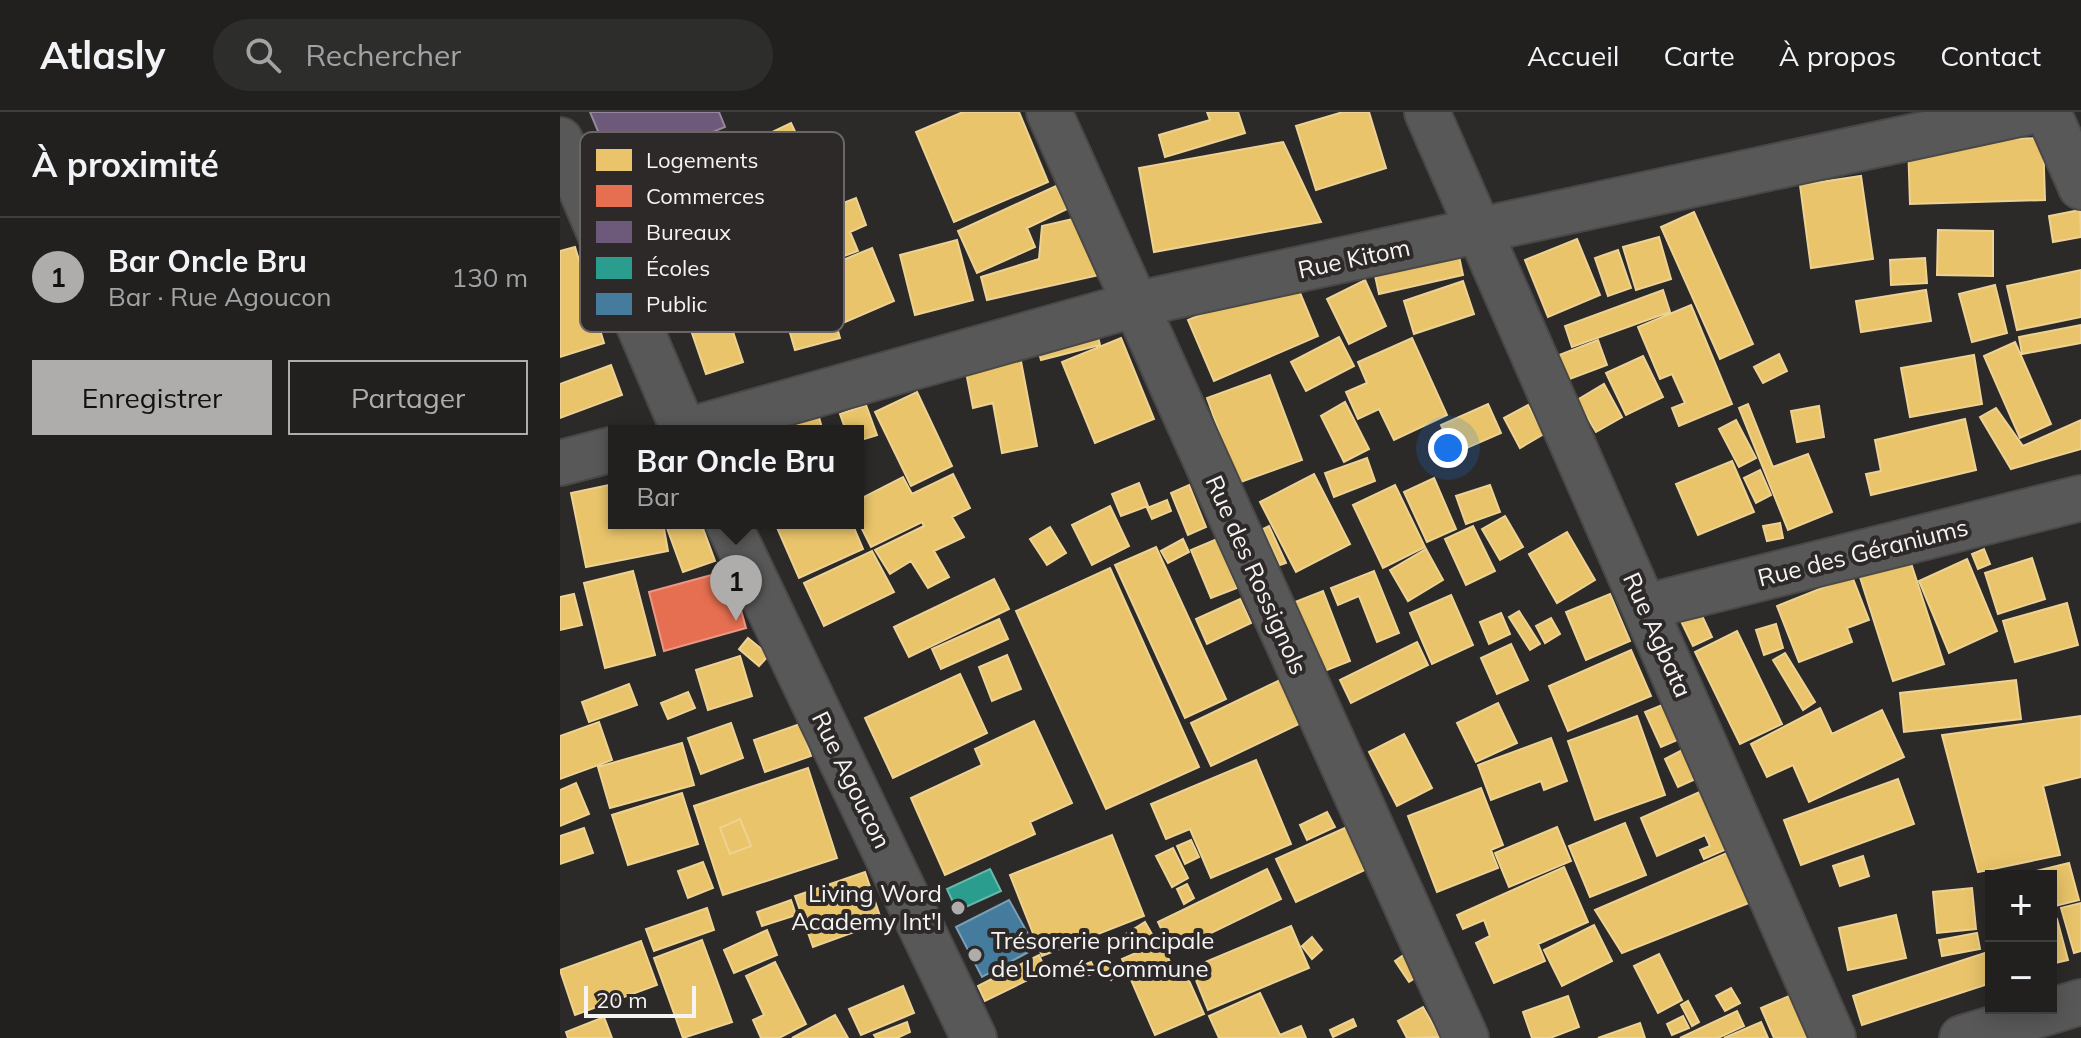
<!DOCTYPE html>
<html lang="fr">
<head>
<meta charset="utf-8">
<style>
  body { margin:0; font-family:Mulish,sans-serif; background:#2d2d2c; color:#f1f3f6 }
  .controls { position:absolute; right:24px; bottom:24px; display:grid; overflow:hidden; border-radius:0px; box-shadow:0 4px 20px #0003 }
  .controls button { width:72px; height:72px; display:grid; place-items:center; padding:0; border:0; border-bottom:2px solid #3e3e3d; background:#21201f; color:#f1f3f6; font:40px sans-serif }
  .scale { position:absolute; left:24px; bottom:20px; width:112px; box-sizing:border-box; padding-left:8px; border:4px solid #f6f3f3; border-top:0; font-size:22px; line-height:28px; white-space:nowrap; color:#f6f3f3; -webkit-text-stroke:6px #2d2928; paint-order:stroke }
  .you { position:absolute; left:888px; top:336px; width:28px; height:28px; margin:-20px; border:6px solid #fff; border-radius:50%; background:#1a73e8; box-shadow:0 0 0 12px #1a73e833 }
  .badge { display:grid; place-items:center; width:52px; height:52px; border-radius:50%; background:#afadac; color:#111; font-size:26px; font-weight:700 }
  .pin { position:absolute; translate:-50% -66px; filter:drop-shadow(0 2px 4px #0008) }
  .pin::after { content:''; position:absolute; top:42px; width:28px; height:24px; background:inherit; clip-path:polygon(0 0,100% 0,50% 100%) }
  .popup { position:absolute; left:48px; top:313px; width:256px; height:104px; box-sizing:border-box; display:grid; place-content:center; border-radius:0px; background:#21201f; filter:drop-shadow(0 2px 6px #0005); font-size:26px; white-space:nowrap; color:#a2a3a4 }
  .popup b { font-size:30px; color:#f1f3f6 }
  .popup::after { content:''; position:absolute; left:50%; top:100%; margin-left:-16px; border:16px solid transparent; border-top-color:#21201f }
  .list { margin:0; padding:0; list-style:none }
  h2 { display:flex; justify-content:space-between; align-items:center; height:104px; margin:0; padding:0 32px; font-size:34px }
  h2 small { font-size:26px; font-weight:400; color:#a2a3a4 }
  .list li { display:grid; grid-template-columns:52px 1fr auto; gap:24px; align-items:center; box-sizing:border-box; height:120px; padding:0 32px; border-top:2px solid #3e3e3d }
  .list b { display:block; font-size:30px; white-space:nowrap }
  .list p { margin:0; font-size:26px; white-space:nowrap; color:#a2a3a4 }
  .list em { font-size:26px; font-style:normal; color:#a2a3a4 }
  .actions { display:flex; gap:16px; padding:24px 32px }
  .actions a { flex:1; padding:18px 0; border:2px solid #afadac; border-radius:0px; text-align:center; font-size:28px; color:#afadac }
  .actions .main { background:#afadac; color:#111 }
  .icon { flex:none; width:44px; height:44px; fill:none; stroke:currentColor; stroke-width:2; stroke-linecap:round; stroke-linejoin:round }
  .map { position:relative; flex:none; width:1521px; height:926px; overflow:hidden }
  header { display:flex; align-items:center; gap:48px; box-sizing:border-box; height:112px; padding:0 40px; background:#21201f; border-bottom:2px solid #3e3e3d }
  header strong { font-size:38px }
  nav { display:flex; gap:44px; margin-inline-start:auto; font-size:28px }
  .search { width:560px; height:72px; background:#2d2d2c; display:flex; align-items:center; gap:20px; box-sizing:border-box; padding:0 28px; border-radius:44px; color:#a2a3a4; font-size:30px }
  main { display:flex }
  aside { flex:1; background:#21201f }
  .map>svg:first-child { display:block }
</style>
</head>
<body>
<header>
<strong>Atlasly</strong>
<div class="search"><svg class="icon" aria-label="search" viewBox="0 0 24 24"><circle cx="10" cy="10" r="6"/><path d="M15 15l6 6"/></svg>Rechercher</div>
<nav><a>Accueil</a><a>Carte</a><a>À propos</a><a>Contact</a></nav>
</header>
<main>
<aside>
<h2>À proximité<small></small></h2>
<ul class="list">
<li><span class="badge">1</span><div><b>Bar Oncle Bru</b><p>Bar · Rue Agoucon</p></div><em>130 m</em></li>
</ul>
<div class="actions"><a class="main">Enregistrer</a><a>Partager</a></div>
</aside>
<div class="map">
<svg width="1521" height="926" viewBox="0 0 1521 926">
  <rect width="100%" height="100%" fill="#2c2a29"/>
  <path fill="#e9c46a" stroke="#edd293" stroke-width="2" fill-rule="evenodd" d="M 403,0 L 459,0 L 488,70 L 394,110 L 356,20 Z
    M 647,0 L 678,0 L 685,21 L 605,45 L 599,23 L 650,8 Z
    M 783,0 L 809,0 L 826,56 L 756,78 L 736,14 Z
    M 231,11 L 247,45 L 204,66 L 187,32 Z
    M 1483,26 L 1485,88 L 1350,92 L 1348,30 Z
    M 723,30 L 761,110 L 594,140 L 579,56 Z
    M 174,45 L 192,81 L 94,134 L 74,98 Z
    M 1301,64 L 1313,147 L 1251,156 L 1240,73 Z
    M 496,74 L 507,97 L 467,116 L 475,135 L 417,161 L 398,119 Z
    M 218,79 L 240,124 L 172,159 L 149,114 Z
    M 296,86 L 306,113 L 290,120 L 298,139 L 259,153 L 242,107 Z
    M 1520,98 L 1521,125 L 1493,130 L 1489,104 Z
    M 1134,100 L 1193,232 L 1160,247 L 1101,115 Z
    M 526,104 L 539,163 L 427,188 L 421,165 L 479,147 L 482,114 Z
    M 1378,118 L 1433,119 L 1433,164 L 1377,163 Z
    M 1099,125 L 1111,167 L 1076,178 L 1063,135 Z
    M 1017,127 L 1040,183 L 988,205 L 965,148 Z
    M 397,128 L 413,188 L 355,203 L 340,143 Z
    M 15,135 L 44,231 L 0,245 L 0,139 Z
    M 145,135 L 183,250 L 146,262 L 107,148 Z
    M 897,135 L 903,163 L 819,182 L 813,154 Z
    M 312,136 L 334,189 L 283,211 L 261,157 Z
    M 1058,138 L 1071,176 L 1048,184 L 1035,146 Z
    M 1365,146 L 1367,171 L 1331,173 L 1330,148 Z
    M 1521,158 L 1521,205 L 1457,218 L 1447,174 Z
    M 733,164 L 758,224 L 654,269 L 628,208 Z
    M 805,168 L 826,214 L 789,232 L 767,187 Z
    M 903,169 L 914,202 L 854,222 L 844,189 Z
    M 1435,173 L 1447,221 L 1412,230 L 1399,182 Z
    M 266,177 L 280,226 L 235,238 L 221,190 Z
    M 1103,178 L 1110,200 L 1012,235 L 1005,214 Z
    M 1366,178 L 1371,209 L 1301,220 L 1296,189 Z
    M 1131,193 L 1172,292 L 1119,314 L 1112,296 L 1125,291 L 1112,262 L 1100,267 L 1078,215 Z
    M 535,212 L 540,233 L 481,248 L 475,227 Z
    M 1521,213 L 1521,231 L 1462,242 L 1459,225 Z
    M 779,225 L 794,254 L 746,279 L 731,250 Z
    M 561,226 L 594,307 L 535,331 L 502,250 Z
    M 852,226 L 887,303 L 834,328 L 819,297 L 798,307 L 786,280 L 807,271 L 798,250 Z
    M 1038,228 L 1047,253 L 1007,268 L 999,243 Z
    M 1455,230 L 1491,312 L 1460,326 L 1424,244 Z
    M 1219,242 L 1227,259 L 1203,271 L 1194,255 Z
    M 1414,243 L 1422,292 L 1350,305 L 1341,256 Z
    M 460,244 L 477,334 L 442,341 L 433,291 L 413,296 L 405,255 Z
    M 1083,244 L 1103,285 L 1066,303 L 1046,261 Z
    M 51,253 L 62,283 L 0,306 L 0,272 Z
    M 710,263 L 742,348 L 678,371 L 647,286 Z
    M 1044,272 L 1062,305 L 1036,320 L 1017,288 Z
    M 357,280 L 392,354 L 351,374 L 315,300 Z
    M 785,290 L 809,337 L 784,350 L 761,304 Z
    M 255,292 L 263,319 L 210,319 L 207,306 Z
    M 928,292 L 941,321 L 893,342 L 881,313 Z
    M 1188,292 L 1213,355 L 1248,342 L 1272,400 L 1228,418 L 1179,296 Z
    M 306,293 L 317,323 L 298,329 L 298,319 L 286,319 L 280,302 Z
    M 968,293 L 984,322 L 960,336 L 944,306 Z
    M 1259,294 L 1264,325 L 1237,330 L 1231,299 Z
    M 1436,296 L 1463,334 L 1521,308 L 1521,337 L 1451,357 L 1420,305 Z
    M 1405,307 L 1416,358 L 1311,383 L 1306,362 L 1321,359 L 1315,328 Z
    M 1176,308 L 1196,346 L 1179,355 L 1159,317 Z
    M 807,346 L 815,369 L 774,385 L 765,361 Z
    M 1172,349 L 1194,400 L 1138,423 L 1116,372 Z
    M 1200,358 L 1211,383 L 1196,391 L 1184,366 Z
    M 393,362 L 410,396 L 392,405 L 404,425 L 374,439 L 389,465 L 368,476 L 351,449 L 330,462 L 315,438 L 364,414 L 362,410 L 311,435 L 298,409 L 298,388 L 343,365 L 352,382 Z
    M 754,362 L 790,432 L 736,460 L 700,390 Z
    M 874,366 L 896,417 L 867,430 L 844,380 Z
    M 579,371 L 588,394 L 561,404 L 552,382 Z
    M 54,372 L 54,411 L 103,411 L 108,439 L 26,455 L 11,381 Z
    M 629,373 L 646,415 L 628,423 L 611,381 Z
    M 835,373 L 865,435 L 823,456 L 793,393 Z
    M 930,373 L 940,400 L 906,412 L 896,384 Z
    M 607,388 L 611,399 L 592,407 L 587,396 Z
    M 550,394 L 569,434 L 532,453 L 512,413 Z
    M 945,404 L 963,435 L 940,448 L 922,417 Z
    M 120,411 L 141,411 L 155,449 L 123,460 L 107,416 Z
    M 215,411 L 292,411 L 303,437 L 239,466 Z
    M 1220,411 L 1223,426 L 1207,429 L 1203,414 Z
    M 709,414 L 726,451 L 720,453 L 703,417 Z
    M 913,414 L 935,459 L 906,473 L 885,427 Z
    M 490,415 L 506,441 L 487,453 L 470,427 Z
    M 1007,420 L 1035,468 L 997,491 L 969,442 Z
    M 623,427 L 629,440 L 608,451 L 601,439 Z
    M 657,427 L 677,476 L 651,486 L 631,438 Z
    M 596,435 L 666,587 L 625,606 L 555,453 Z
    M 866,437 L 883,468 L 848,489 L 830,458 Z
    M 1424,437 L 1430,452 L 1418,457 L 1412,442 Z
    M 312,439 L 334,480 L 264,514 L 244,471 Z
    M 1348,442 L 1384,552 L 1333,569 L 1298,459 Z
    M 1472,446 L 1485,487 L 1438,502 L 1425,461 Z
    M 1407,447 L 1437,519 L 1389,541 L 1359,469 Z
    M 550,456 L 639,655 L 546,697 L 456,499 Z
    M 73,459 L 95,543 L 45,556 L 24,471 Z
    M 814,459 L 839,521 L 817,530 L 799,484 L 778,493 L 771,476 Z
    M 1292,464 L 1309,508 L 1287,516 L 1292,530 L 1239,550 L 1217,494 Z
    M 434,467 L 449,497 L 349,545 L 334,515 Z
    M 763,479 L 790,549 L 762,560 L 735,490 Z
    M 14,482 L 22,513 L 0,518 L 0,485 Z
    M 1050,482 L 1070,529 L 1026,548 L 1006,500 Z
    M 891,483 L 913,533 L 872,552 L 850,501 Z
    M 680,487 L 691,511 L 647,532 L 636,507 Z
    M 1507,491 L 1518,533 L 1455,550 L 1443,509 Z
    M 1137,493 L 1152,525 L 1133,534 L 1118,503 Z
    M 959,499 L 980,532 L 970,538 L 949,505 Z
    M 941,501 L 950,522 L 929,532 L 920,510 Z
    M 991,506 L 1000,522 L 985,531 L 976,514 Z
    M 439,507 L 448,527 L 381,557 L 372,537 Z
    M 1216,512 L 1223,536 L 1204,543 L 1196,518 Z
    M 1177,519 L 1222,612 L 1180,632 L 1135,540 Z
    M 188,526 L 209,543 L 199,554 L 179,537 Z
    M 857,530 L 868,553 L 791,591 L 780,568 Z
    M 951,532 L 968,568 L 937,582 L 921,546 Z
    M 1071,538 L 1091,584 L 1008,619 L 989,574 Z
    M 1225,541 L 1255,590 L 1243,598 L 1213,548 Z
    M 447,543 L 461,577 L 432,589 L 419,555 Z
    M 180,544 L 192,584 L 148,598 L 136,558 Z
    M 400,562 L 427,621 L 333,666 L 305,606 Z
    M 720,568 L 741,611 L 651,654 L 631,611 Z
    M 1456,568 L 1461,607 L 1344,620 L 1340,581 Z
    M 69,572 L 77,593 L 29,610 L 22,590 Z
    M 128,580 L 135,596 L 108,607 L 101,591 Z
    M 938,591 L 957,631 L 916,650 L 897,611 Z
    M 1107,591 L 1122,626 L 1101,635 L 1085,600 Z
    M 1260,596 L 1272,622 L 1322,598 L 1344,645 L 1249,690 L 1233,653 L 1207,665 L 1191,632 Z
    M 1077,604 L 1105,683 L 1035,708 L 1008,629 Z
    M 1521,604 L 1521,665 L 1483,674 L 1500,743 L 1418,760 L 1382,623 Z
    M 474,609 L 512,691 L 470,710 L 475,722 L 385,763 L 351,686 L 422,653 L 415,637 Z
    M 39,610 L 52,648 L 0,667 L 0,624 Z
    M 171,611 L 183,646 L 141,662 L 128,626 Z
    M 240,612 L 251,644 L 205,660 L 194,628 Z
    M 844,622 L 872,676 L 837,694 L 809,640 Z
    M 991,626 L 1007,669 L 984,678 L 981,669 L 931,688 L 918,653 Z
    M 122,631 L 134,673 L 50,696 L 38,655 Z
    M 1126,636 L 1140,665 L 1118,675 L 1105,647 Z
    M 696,648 L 731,732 L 651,766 L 630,717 L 606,727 L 591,692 Z
    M 248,656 L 277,746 L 163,783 L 134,694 ZM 180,707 L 191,734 L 170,742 L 160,716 Z
    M 1338,667 L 1354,712 L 1241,753 L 1224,708 Z
    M 16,671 L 29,702 L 0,714 L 0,678 Z
    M 921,676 L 943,733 L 931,738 L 938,756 L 877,780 L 848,704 Z
    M 1144,678 L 1169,736 L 1144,747 L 1140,738 L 1150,734 L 1145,723 L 1097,744 L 1081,706 Z
    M 122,681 L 138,732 L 68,753 L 52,703 Z
    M 767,700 L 775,715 L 747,728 L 740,713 Z
    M 180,707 L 191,734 L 170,742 L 160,716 Z
    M 1065,711 L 1086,763 L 1030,785 L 1009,734 Z
    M 789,714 L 809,756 L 736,790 L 716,747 Z
    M 997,715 L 1011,749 L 949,775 L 935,741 Z
    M 24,716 L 33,741 L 0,752 L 0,724 Z
    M 552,723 L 584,804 L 482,844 L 450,763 Z
    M 631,728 L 639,745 L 625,752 L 617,734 Z
    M 613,736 L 628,766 L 612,775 L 596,744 Z
    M 1169,740 L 1189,791 L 1062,841 L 1035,798 Z
    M 1303,744 L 1309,764 L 1280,774 L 1273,754 Z
    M 143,750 L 153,776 L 128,786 L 118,759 Z
    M 1509,751 L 1519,788 L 1491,795 L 1491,764 L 1456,764 Z
    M 1004,755 L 1028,810 L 978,832 L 985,849 L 934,871 L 916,831 L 930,824 L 924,808 L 903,817 L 897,803 Z
    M 707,757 L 721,787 L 612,840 L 598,810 Z
    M 305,760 L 322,810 L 253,835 L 235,784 Z
    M 627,772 L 634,786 L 624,792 L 617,777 Z
    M 1412,776 L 1416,817 L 1377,821 L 1373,780 Z
    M 231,788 L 236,803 L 202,814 L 197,800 Z
    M 1521,791 L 1521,839 L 1514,841 L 1501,796 Z
    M 147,796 L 154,818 L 94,839 L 86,817 Z
    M 1336,803 L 1346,846 L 1288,858 L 1279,816 Z
    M 1497,807 L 1508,848 L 1491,852 L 1491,809 Z
    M 585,810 L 593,824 L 572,837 L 564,823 Z
    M 1034,813 L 1052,849 L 1002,874 L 984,838 Z
    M 731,814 L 749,856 L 648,898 L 631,856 Z
    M 207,818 L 217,843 L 174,861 L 164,838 Z
    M 1417,821 L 1420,837 L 1382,844 L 1379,828 Z
    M 752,825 L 762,838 L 752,847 L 742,834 Z
    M 142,828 L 172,910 L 123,926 L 94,846 Z
    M 81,829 L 97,873 L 15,903 L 0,858 Z
    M 601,830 L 614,859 L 623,855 L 644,902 L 595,923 L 562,847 Z
    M 1428,840 L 1431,849 L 1431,871 L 1302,913 L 1293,884 Z
    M 845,842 L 860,863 L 849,870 L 835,849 Z
    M 1099,842 L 1122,888 L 1098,901 L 1074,854 Z
    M 479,843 L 486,859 L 425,889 L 418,874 Z
    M 547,848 L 559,856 L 551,868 L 539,860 Z
    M 215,850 L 246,912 L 219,926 L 201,926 L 193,908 L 204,903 L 186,864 Z
    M 531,850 L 536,860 L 522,866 L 518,855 Z
    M 343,874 L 354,901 L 301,923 L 289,897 Z
    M 1171,876 L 1180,891 L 1165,899 L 1156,884 Z
    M 700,881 L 720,923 L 741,914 L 746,926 L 659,926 L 649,904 Z
    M 1236,881 L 1255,926 L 1214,926 L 1201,896 Z
    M 1008,884 L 1019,915 L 990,926 L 972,926 L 963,900 Z
    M 1128,889 L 1139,910 L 1132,914 L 1121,893 Z
    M 863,895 L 880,925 L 847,926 L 838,909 Z
    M 1177,899 L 1184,914 L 1158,926 L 1120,926 Z
    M 275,903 L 288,926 L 232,926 Z
    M 1123,904 L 1129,916 L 1112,923 L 1107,912 Z
    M 44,905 L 52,926 L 8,926 L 6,920 Z
    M 793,907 L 796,914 L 773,925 L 770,918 Z
    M 347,910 L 350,920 L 337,926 L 316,926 L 314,923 Z
    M 1201,910 L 1208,926 L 1164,926 Z
    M 1080,911 L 1085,926 L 1038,926 Z"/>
  <path fill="#e76f51" stroke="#ec9782" stroke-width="2" d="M 170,458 L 186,516 L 104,539 L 89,480 Z"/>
  <path fill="#6d597a" stroke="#96879e" stroke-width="2" d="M 30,0 L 159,0 L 165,15 L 55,60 Z"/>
  <path fill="#2a9d8f" stroke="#67b7ad" stroke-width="2" d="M 430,757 L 441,779 L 397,799 L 387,777 Z"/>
  <path fill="#457b9d" stroke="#7a9fb7" stroke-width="2" d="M 449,788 L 476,836 L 422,865 L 396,815 Z"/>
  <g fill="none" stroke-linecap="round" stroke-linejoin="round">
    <defs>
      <path id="minor" d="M 489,0 L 906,926
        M 867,0 L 1273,926
        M 1488,0 L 1521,75
        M 0,28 L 124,319
        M 126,319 L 573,193 L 1468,0
        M 0,351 L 54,337
        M 168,411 L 414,926
        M 1085,495 L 1521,386
        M 1402,926 L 1521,890"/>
    </defs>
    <use href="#minor" stroke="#4a4847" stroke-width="48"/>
    <use href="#minor" stroke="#595858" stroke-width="44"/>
  </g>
  <g fill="#afadac" stroke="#2d2928" stroke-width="3">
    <circle cx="398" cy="796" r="8"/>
    <circle cx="415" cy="843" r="8"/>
  </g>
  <g text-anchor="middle" stroke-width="8" stroke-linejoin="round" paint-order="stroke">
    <g font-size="24" fill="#f6f3f3" stroke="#2d2928">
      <text transform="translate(794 147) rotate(-12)" y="8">Rue Kitom</text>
      <text transform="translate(1303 441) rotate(-14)" y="8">Rue des Géraniums</text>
      <text transform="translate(696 463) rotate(66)" y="8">Rue des Rossignols</text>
      <text transform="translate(1097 523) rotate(66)" y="8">Rue Agbata</text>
      <text transform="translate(291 668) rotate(64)" y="8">Rue Agoucon</text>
    </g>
    <g font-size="24" fill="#f6f3f3" stroke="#2d2928" text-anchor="end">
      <text x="382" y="790">Living Word<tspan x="382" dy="28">Academy Int'l</tspan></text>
      <text x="431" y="837" text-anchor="start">Trésorerie principale<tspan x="431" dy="28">de Lomé-Commune</tspan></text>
    </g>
  </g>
  <rect x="20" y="20" width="264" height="200" rx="12" fill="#2d2928" stroke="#696665" stroke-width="2"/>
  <rect x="36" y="37" width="36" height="22" fill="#e9c46a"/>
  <rect x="36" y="73" width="36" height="22" fill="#e76f51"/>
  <rect x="36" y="109" width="36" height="22" fill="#6d597a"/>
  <rect x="36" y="145" width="36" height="22" fill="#2a9d8f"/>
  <rect x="36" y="181" width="36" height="22" fill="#457b9d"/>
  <g font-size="22" fill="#f6f3f3">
    <text x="86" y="56">Logements</text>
    <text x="86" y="92">Commerces</text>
    <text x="86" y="128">Bureaux</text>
    <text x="86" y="164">Écoles</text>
    <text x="86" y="200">Public</text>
  </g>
</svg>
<div class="controls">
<button>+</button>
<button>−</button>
</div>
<div class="scale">20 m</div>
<div class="you"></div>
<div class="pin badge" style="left:176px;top:509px">1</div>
<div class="popup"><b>Bar Oncle Bru</b>Bar</div>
</div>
</main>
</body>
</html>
